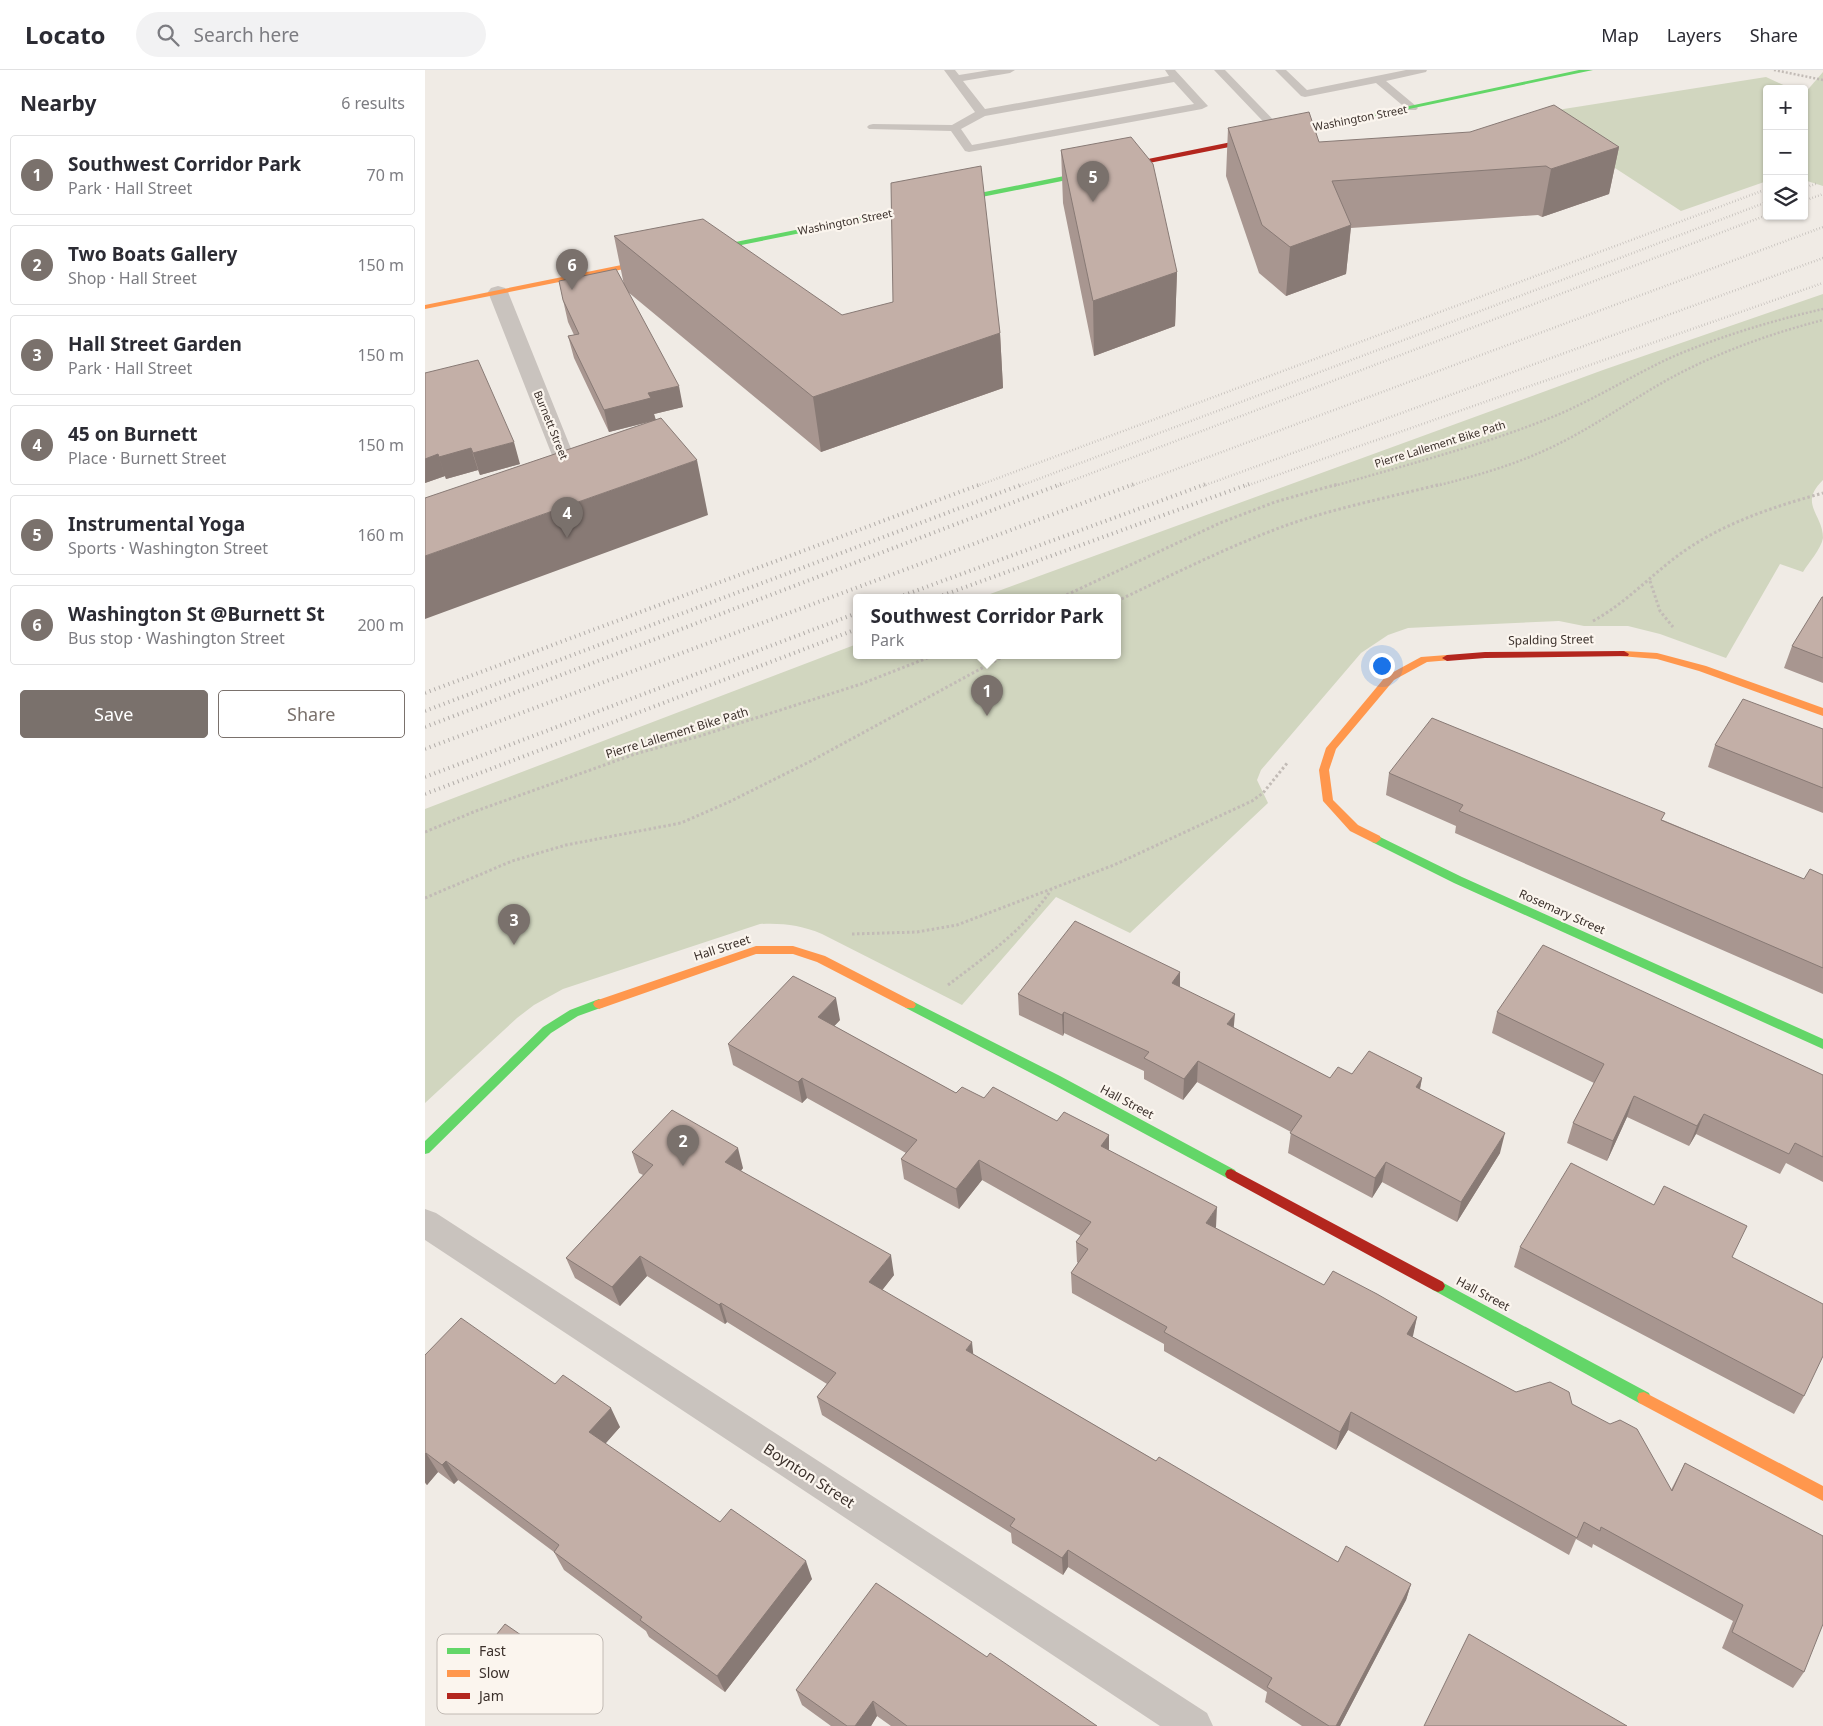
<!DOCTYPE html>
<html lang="en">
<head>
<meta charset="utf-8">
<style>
  body { margin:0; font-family:"Noto Sans",sans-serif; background:#f2f2f3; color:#2b2b33 }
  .controls { position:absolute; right:15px; top:15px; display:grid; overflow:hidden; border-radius:5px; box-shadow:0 1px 4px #0004 }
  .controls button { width:45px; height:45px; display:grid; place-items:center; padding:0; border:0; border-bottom:1px solid #e1e1e2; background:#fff; color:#2b2b33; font:25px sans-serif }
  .you { position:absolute; left:956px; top:595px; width:18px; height:18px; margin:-12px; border:4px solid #fff; border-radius:50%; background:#1a73e8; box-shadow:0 0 0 8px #1a73e833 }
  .badge { display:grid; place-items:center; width:32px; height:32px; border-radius:50%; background:#7a716c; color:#fff; font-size:16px; font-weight:700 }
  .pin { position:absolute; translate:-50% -41px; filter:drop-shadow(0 1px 2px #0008) }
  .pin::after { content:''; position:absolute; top:26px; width:18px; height:15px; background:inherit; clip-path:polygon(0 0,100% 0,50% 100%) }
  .popup { position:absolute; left:428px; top:524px; width:268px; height:65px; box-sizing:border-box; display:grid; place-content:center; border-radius:5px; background:#fff; filter:drop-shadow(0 1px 4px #0005); font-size:16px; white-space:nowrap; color:#7c7c81 }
  .popup b { font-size:19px; color:#2b2b33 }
  .popup::after { content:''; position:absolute; left:50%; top:100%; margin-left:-10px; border:10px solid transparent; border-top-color:#fff }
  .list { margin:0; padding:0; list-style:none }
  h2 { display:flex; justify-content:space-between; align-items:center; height:65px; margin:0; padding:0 20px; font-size:21px }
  h2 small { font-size:16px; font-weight:400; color:#7c7c81 }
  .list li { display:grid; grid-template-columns:32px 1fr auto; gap:15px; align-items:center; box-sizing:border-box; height:80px; margin:0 10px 10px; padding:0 10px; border:1px solid #e1e1e2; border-radius:5px }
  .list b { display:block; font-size:19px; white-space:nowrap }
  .list p { margin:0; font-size:16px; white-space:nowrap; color:#7c7c81 }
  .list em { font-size:16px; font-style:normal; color:#7c7c81 }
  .actions { display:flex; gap:10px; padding:15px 20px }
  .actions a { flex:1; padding:11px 0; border:1px solid #7a716c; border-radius:5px; text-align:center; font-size:18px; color:#7a716c }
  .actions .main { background:#7a716c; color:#fff }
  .icon { flex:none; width:28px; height:28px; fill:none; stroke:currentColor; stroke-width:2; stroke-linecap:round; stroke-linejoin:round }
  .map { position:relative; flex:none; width:1398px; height:1656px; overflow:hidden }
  header { display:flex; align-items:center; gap:30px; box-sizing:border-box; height:70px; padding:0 25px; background:#fff; border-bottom:1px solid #e1e1e2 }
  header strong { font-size:24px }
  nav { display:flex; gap:28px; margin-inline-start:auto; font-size:18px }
  .search { width:350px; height:45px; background:#f2f2f3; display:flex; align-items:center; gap:12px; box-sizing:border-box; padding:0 18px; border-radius:28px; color:#7c7c81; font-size:19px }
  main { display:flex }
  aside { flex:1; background:#fff }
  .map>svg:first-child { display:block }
</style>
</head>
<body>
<header>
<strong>Locato</strong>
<div class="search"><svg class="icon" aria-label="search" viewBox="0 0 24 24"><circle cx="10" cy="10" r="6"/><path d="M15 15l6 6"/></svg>Search here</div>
<nav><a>Map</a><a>Layers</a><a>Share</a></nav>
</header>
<main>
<aside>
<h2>Nearby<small>6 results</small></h2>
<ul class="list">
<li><span class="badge">1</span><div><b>Southwest Corridor Park</b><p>Park · Hall Street</p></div><em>70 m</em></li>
<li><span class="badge">2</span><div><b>Two Boats Gallery</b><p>Shop · Hall Street</p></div><em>150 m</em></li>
<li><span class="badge">3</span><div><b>Hall Street Garden</b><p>Park · Hall Street</p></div><em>150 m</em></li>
<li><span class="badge">4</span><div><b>45 on Burnett</b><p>Place · Burnett Street</p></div><em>150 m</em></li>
<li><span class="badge">5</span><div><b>Instrumental Yoga</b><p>Sports · Washington Street</p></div><em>160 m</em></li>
<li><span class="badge">6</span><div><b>Washington St @Burnett St</b><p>Bus stop · Washington Street</p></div><em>200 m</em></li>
</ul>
<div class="actions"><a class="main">Save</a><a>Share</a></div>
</aside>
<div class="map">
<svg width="1398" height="1656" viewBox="0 0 1398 1656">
  <rect width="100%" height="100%" fill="#f0ebe5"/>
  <path fill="#d1d6bf" d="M 1398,2 L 1398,116 L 1379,110 L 1379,24 Z
    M 1341,7 L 1367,19 L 1342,19 L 1342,111 L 1256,141 L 1107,44 Z
    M 1398,224 L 1398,410 C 1373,434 1398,444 1398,468 C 1396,479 1384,492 1378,502 L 1355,494 L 1301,588 L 1235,564 L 1203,556 L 1159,556 L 1134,551 L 1003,557 L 983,558 L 963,565 L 936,583 L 836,700 L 832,710 L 843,733 L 705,863 L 631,827 L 537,935 L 397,864 C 376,855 358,853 335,854 L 138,919 L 109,935 L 92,948 L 0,1033 L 0,739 L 432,574 L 432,585 L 692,585 L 692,527 L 557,527 L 1178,300 Z"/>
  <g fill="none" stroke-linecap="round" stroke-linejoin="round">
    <path stroke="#c2bbb6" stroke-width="2.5" stroke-dasharray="2 2" stroke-linecap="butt" d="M 1349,0 L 1398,10
      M 909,416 C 981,395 1055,376 1125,348 C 1167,331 1206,306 1247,287 C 1296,266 1346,251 1398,239
      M 1011,416 C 1050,406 1090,395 1127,377 C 1167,358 1203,332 1242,310 C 1291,283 1344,264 1398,250"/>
    <path stroke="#c2bbb6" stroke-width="3" stroke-dasharray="2.5 2.5" stroke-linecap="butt" d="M 1225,511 L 1235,541 L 1248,557
      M 637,527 L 795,453 L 850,432 L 913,414
      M 692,531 C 749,504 806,475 865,454 C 914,437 966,427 1016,414
      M 1168,551 C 1201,533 1225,506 1255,484 C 1298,453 1348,437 1398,423
      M 0,762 L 51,741 L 210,684 L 275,666 L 436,614 L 510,585
      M 0,828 L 87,791 L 141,775 L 256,753 L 306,731 L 386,691 L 581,585
      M 427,864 L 492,862 L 532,855 L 689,795 L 827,731 L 838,723 L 863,692
      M 523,915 C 561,886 599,860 626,820"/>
    <path fill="#c9c3be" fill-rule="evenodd" d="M 519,0 L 530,0 L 534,5 L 565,0 L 590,0 L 585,3 L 538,11 L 560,39 L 744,6 L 740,0 L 750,0 L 783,36 L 777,39 L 544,82 L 540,81 L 526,61 L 444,59 L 442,57 L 444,55 L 448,54 L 527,55 L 550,42 ZM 749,12 L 769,34 L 547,75 L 536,59 L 560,46 Z
      M 789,0 L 800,0 L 860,62 L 862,64 L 860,66 L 852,66 Z
      M 850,0 L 861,0 L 882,20 L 981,0 L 1002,0 L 1001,2 L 961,11 L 991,36 L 993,38 L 991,40 L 983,40 L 951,13 L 880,27 L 876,26 Z"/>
    <path fill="#c9c3be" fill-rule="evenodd" d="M 73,216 L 80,218 L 83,222 L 155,401 C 149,411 132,414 121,411 L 118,406 L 121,401 L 132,398 L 63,222 L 66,218 Z
      M 0,1139 L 11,1143 L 782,1643 L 788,1656 L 735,1656 L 0,1170 Z"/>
    <path fill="#63d668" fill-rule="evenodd" d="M 1154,0 L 1168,0 L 866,64 L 862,62 Z
      M 669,100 L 672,100 L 672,104 L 276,183 L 272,181 L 276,179 Z
      M 951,765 L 1037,807 L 1398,969 L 1398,979 L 1029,813 L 947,772 L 946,769 Z
      M 174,929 L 178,931 L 180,934 L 178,937 L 153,946 L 126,963 L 4,1083 L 0,1084 L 0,1071 L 118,957 L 145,940 Z
      M 485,930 L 635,1006 L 810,1100 L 812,1104 L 810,1108 L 806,1109 L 802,1108 L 627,1014 L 481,938 L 479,935 L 481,932 Z
      M 1013,1210 L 1224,1323 L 1226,1328 L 1224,1333 L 1219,1334 L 1214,1333 L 1008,1220 L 1006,1216 L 1008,1212 Z"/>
    <path fill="#ff974d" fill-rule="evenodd" d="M 231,188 L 235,190 L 234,192 L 0,239 L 0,235 Z
      M 1199,581 L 1232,583 L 1281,596 L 1398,638 L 1398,646 L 1274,601 L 1232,589 L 1195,586 L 1194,584 Z
      M 1022,585 L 1027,588 L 1026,590 L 1002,592 L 969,610 L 911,679 L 904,700 L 908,730 L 933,755 L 955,766 L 956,769 L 951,773 L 947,772 L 925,761 L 898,731 L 894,700 L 901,678 L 961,606 L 996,587 Z
      M 331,876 L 368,876 L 400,886 L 489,932 L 491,935 L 489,938 L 481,938 L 392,892 L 368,884 L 331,884 L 174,939 L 170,937 L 168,934 L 170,931 Z
      M 1219,1322 L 1398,1416 L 1398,1431 L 1214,1333 L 1212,1328 L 1214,1323 Z"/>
    <path fill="#b3261e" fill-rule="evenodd" d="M 866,60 L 870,62 L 869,64 L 669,104 L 665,102 L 669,100 Z
      M 1199,581 L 1204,584 L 1203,586 L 1060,588 L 1022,591 L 1017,588 L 1022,585 L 1060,582 Z
      M 806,1099 L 1018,1212 L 1020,1216 L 1018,1220 L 1013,1222 L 1008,1220 L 802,1108 L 800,1104 L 802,1100 Z"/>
    <path stroke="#b1aca8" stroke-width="2.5" stroke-dasharray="0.5 2.5" stroke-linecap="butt" d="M 1379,118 L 1393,113
      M 1379,131 L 1398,124
      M 552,416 L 1342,119
      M 595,416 L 1342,132
      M 633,416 L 1342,145
      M 706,416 L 1398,157
      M 778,416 L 1398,188
      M 821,416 L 1398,213"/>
    <path stroke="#b1aca8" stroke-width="4" stroke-dasharray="1 4" stroke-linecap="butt" d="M 474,527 L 781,414
      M 513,527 L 824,414
      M 0,623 L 556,414
      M 0,641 L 598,414
      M 0,657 L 636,414
      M 0,679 L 709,414
      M 0,707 L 432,543
      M 0,724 L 432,559"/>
  </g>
  <path fill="#a89690" d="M 803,58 L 894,72 L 1194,77 L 1184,124 L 1117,147 L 1113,145 L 926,158 L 921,204 L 861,226 L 834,203 L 801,106 Z
    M 636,80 L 752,202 L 750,256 L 669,286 L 638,133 Z
    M 189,166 L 417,245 L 575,263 L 578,318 L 396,382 L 203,222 L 258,337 L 229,344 L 230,350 L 283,445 L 224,352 L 184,362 L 149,288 L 143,266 L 149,265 L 143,252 L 138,230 L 199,215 Z
    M 0,303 L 95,394 L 55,405 L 53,400 L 21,409 L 20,406 L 0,413 Z
    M 1398,527 L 1398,613 L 1359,598 L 1367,576 Z
    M 1398,659 L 1398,743 L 1283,697 L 1290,675 Z
    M 964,703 L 1238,750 L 1379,809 L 1398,805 L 1398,924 L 1030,763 L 1031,756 L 961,725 Z
    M 755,902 L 755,917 L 809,958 L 905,1008 L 927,1004 L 997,1008 L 995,1019 L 1075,1083 L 1032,1152 L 957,1112 L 947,1128 L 863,1083 L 866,1062 L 772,1012 L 758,1030 L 719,1009 L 719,1001 L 639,963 L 638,966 L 594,945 L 593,924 Z
    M 1072,942 L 1398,1005 L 1398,1112 L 1361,1093 L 1355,1104 L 1271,1064 L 1264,1076 L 1202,1047 L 1182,1091 L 1142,1073 L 1148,1053 L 1169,1013 L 1067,963 Z
    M 415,950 L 409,956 L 531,1023 L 559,1028 L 632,1051 L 684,1065 L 684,1080 L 791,1157 L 790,1158 L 899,1215 L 992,1247 L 987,1267 L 1091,1322 L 1147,1334 L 1246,1420 L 1260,1393 L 1379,1602 L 1368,1618 L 1297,1578 L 1308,1551 L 1168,1474 L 1167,1478 L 1151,1469 L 1144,1485 L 923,1360 L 911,1380 L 739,1281 L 739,1274 L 647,1223 L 646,1203 L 653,1193 L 652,1192 L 651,1172 L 656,1166 L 557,1110 L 534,1139 L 479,1109 L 476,1089 L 481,1083 L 382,1028 L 377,1033 L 308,995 L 303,974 Z
    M 207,1082 L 318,1098 L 316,1101 L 469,1205 L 457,1220 L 548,1284 L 731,1391 L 913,1492 L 986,1514 L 981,1530 L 915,1656 L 877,1656 L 840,1632 L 842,1622 L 643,1497 L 638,1505 L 587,1473 L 586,1463 L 397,1345 L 392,1327 L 402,1314 L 302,1252 L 300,1254 L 222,1206 L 195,1236 L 150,1208 L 141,1188 L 218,1105 L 214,1103 Z
    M 1095,1177 L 1307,1187 L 1379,1326 L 1369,1344 L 1089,1197 Z
    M 0,1285 L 130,1314 L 195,1357 L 180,1374 L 295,1452 L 387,1509 L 300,1622 L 224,1567 L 221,1561 L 139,1500 L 129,1482 L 33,1410 L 29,1414 L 13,1402 L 2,1415 L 0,1413 Z
    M 122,1583 L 127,1591 L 86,1644 L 44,1614 L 38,1606 Z
    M 562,1587 L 672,1656 L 466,1656 L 452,1646 L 446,1656 L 406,1656 L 377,1635 L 371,1620 Z"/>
  <path fill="#887a75" d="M 1194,77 L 1184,124 L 1117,147 L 1126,99 Z
    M 926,155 L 921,204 L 861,226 L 865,177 Z
    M 752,202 L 750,256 L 669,286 L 668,231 Z
    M 575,263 L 578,318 L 396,382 L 388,327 Z
    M 254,316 L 258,337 L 229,344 L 231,350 L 184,362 L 179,340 L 223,323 Z
    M 89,372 L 95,394 L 55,405 L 48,383 Z
    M 46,378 L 53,400 L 21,409 L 14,387 Z
    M 13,384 L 20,406 L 0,413 L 0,389 Z
    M 272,390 L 283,445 L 0,549 L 0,486 Z
    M 755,902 L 755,923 L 747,913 Z
    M 411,928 L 415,950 L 398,968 L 393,947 Z
    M 639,942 L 639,963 L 638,966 L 637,945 Z
    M 810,944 L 808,965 L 802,954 Z
    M 773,991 L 772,1012 L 758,1030 L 759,1009 Z
    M 377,1008 L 382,1028 L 377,1033 L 373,1012 Z
    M 997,1008 L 993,1028 L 991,1017 Z
    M 1209,1026 L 1202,1047 L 1182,1091 L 1188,1071 Z
    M 1279,1044 L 1271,1064 L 1264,1076 L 1272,1056 Z
    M 1080,1063 L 1075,1083 L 1032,1152 L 1036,1132 Z
    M 684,1065 L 684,1086 L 676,1076 Z
    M 313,1078 L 318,1098 L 306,1112 L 300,1092 Z
    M 554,1090 L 557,1110 L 534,1139 L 531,1119 Z
    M 961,1092 L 957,1112 L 947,1128 L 950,1108 Z
    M 792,1137 L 791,1157 L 780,1173 L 781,1153 Z
    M 466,1185 L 469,1205 L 448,1232 L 444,1212 Z
    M 215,1186 L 222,1206 L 195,1236 L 187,1217 Z
    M 296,1233 L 302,1252 L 300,1254 L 294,1235 Z
    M 992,1247 L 988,1266 L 977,1283 L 982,1264 Z
    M 547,1272 L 549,1291 L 541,1280 Z
    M 186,1338 L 195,1357 L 173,1382 L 164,1362 Z
    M 926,1342 L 923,1360 L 911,1380 L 915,1362 Z
    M 1,1383 L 13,1402 L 2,1415 L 0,1412 L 0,1384 Z
    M 21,1391 L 33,1410 L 29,1414 L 17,1395 Z
    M 643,1480 L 643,1497 L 638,1505 L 637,1488 Z
    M 381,1491 L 387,1509 L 300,1622 L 292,1606 Z
    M 986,1514 L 981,1530 L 915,1656 L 911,1656 Z
    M 122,1583 L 127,1591 L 86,1644 L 80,1636 Z
    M 448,1631 L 452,1646 L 446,1656 L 430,1656 Z"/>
  <path fill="#c3afa7" stroke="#887a75" d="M 1129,35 L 1194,77 L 1126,99 L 1121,96 L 907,111 L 926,155 L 865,177 L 837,155 L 803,58 L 884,42 L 894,72 L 1045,62 Z
    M 706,67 L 728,94 L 752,202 L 668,231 L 636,80 Z
    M 556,96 L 575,263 L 388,327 L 189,166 L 278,149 L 417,245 L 468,232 L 466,113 Z
    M 191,199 L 254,316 L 223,323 L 226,328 L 179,340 L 143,266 L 154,264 L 138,230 L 134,211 Z
    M 53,290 L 89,372 L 48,383 L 46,378 L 14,387 L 13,384 L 0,389 L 0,303 Z
    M 236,348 L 272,390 L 0,486 L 0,428 Z
    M 1397,527 L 1398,527 L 1398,588 L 1367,576 Z
    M 1318,629 L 1398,659 L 1398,718 L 1290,675 Z
    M 1007,648 L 1240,743 L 1236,750 L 1379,809 L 1385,799 L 1398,805 L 1398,898 L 1034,741 L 1038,735 L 964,703 Z
    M 650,851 L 755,902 L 747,913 L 810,944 L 802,954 L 905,1008 L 913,997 L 927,1004 L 944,981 L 997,1008 L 991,1017 L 1080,1063 L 1036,1132 L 961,1092 L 950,1108 L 865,1063 L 877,1046 L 773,991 L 759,1009 L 719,988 L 724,982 L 639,942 L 637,945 L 593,924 Z
    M 1118,875 L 1398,1005 L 1398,1087 L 1370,1073 L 1364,1084 L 1279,1044 L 1272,1056 L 1209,1026 L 1188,1071 L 1148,1053 L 1179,994 L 1072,942 Z
    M 368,906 L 411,928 L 393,947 L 531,1023 L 537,1017 L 559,1028 L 568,1017 L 632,1051 L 639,1042 L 684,1065 L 676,1076 L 792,1137 L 781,1153 L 899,1215 L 908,1201 L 952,1224 L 992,1247 L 982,1264 L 1091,1322 L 1125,1312 L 1144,1322 L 1147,1334 L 1185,1354 L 1195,1350 L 1212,1359 L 1247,1421 L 1260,1393 L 1398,1466 L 1398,1554 L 1379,1602 L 1307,1562 L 1318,1535 L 1176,1457 L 1175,1461 L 1159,1452 L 1152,1468 L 926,1342 L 915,1362 L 739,1262 L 742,1257 L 646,1203 L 663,1179 L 651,1172 L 666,1152 L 554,1090 L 531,1119 L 476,1089 L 492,1070 L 377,1008 L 373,1012 L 303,974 Z
    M 247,1040 L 313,1078 L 300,1092 L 466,1185 L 444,1212 L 547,1272 L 541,1280 L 731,1391 L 734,1387 L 913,1492 L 921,1476 L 986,1514 L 911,1656 L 904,1656 L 842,1617 L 847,1608 L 643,1480 L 637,1488 L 585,1456 L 590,1449 L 392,1327 L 411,1303 L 296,1233 L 294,1235 L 215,1186 L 187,1217 L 141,1188 L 228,1095 L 207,1082 Z
    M 1146,1093 L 1229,1135 L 1239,1116 L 1322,1156 L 1307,1187 L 1398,1234 L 1398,1286 L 1379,1326 L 1095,1177 Z
    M 36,1248 L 130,1314 L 138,1305 L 186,1338 L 164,1362 L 295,1452 L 306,1439 L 381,1491 L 292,1606 L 215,1550 L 217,1547 L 129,1482 L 134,1475 L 21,1391 L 17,1395 L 1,1383 L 0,1384 L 0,1285 Z
    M 451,1513 L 562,1587 L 565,1583 L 672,1656 L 482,1656 L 448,1631 L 430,1656 L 422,1656 L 371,1620 Z
    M 80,1554 L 122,1583 L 80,1636 L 38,1606 Z
    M 1044,1564 L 1202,1656 L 999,1656 Z"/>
  <g text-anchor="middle" stroke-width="4.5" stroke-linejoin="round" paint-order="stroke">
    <g font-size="11" fill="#3b302b" stroke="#fbf5ee">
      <text transform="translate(935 48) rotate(-11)" y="4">Washington Street</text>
      <text transform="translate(420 152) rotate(-11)" y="4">Washington Street</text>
      <text transform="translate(126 355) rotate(68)" y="4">Burnett Street</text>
      <text transform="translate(1015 374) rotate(-17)" y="4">Pierre Lallement Bike Path</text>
    </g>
    <g font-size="12" fill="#3b302b" stroke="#fbf5ee">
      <text transform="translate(1126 570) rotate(-1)" y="4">Spalding Street</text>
      <text transform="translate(252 663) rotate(-17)" y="4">Pierre Lallement Bike Path</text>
      <text transform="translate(1137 842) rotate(24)" y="4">Rosemary Street</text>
      <text transform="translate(297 878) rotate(-18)" y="4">Hall Street</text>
      <text transform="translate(702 1032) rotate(28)" y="4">Hall Street</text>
      <text transform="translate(1058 1224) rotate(28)" y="4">Hall Street</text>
    </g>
    <g font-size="15" fill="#3b302b" stroke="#fbf5ee">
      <text transform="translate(384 1406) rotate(33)" y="5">Boynton Street</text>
    </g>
  </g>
  <rect x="12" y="1564" width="166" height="80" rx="8" fill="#fbf5ee" stroke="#c1bab4" stroke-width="1"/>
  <rect x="22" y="1578" width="23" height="6" fill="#63d668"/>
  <rect x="22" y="1600" width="23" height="7" fill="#ff974d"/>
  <rect x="22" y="1623" width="23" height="6" fill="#b3261e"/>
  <g font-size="14" fill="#3b302b">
    <text x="54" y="1586">Fast</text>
    <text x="54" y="1608">Slow</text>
    <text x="54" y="1631">Jam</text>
  </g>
</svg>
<div class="controls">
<button>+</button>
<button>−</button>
<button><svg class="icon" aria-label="layers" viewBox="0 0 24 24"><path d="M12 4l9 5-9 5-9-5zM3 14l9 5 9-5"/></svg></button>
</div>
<div class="you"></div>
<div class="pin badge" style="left:562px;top:646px">1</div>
<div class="popup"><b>Southwest Corridor Park</b>Park</div>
<div class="pin badge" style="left:258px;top:1096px">2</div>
<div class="pin badge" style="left:89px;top:875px">3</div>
<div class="pin badge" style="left:142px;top:468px">4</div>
<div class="pin badge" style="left:668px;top:132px">5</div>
<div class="pin badge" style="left:147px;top:220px">6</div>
</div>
</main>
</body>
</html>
